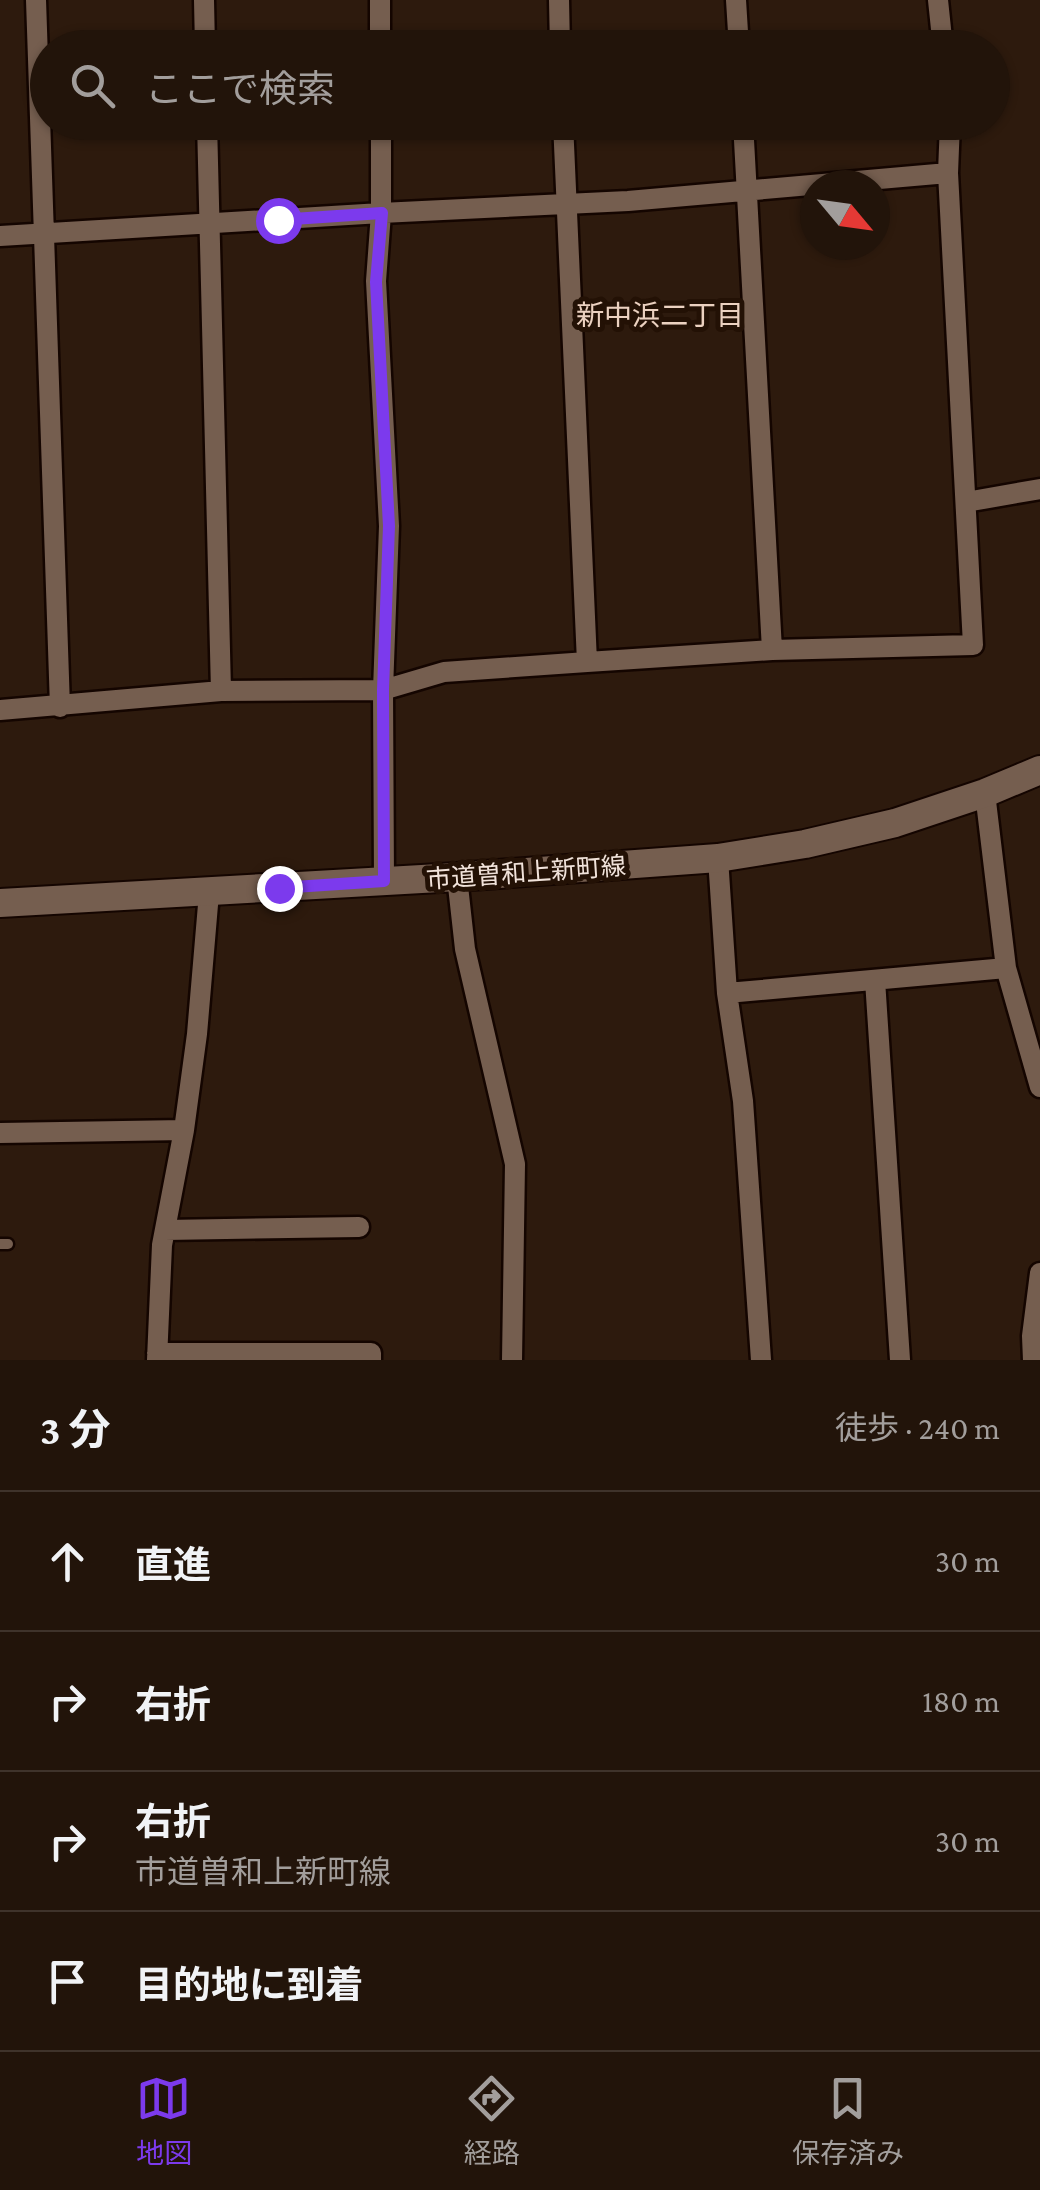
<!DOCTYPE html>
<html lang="ja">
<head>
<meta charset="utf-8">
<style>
  body { margin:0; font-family:"Crimson Pro","Noto Sans JP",serif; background:#2e2118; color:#f1f3f6 }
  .compass { position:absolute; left:800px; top:170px; width:90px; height:90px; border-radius:50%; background:#22140a; box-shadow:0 2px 8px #0004; rotate:119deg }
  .stop { position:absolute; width:30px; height:30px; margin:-22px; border:8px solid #7c3aed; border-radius:50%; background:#fff }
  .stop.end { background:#7c3aed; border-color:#fff; box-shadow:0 2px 10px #0008 }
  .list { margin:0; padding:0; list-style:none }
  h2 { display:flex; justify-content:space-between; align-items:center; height:130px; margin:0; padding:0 40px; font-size:42px }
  h2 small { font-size:32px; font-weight:400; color:#a29e9c }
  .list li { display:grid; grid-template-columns:65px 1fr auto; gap:30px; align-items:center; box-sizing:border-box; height:140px; padding:0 40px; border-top:2px solid #3f332b }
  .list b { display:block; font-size:38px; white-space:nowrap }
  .list p { margin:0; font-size:32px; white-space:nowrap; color:#a29e9c }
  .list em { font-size:32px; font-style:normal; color:#a29e9c }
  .icon { flex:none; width:55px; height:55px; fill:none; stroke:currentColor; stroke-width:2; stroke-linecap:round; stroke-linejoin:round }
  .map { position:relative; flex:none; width:1040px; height:1360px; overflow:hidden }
  .search { position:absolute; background:#22140a; box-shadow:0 2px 8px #0004; left:30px; right:30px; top:30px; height:110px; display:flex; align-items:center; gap:25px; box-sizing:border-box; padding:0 35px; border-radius:55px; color:#a29e9c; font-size:38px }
  .sheet { height:690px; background:#22140a }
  nav { display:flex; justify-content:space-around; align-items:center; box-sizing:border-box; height:140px; border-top:2px solid #3f332b; background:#22140a; font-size:28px; color:#a29e9c }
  nav a { display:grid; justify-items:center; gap:5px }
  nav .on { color:#7c3aed }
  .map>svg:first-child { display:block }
</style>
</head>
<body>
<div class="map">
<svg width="1040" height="1360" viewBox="0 0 1040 1360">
  <rect width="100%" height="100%" fill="#2d1a0d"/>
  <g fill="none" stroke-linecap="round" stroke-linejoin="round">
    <defs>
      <path id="lane" d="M 0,1244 L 8,1244"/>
      <path id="street" d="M 36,0 L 60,707
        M 204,0 L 205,48
        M 380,0 L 380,48
        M 559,0 L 560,48
        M 736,0 L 739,48
        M 938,0 L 943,48
        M 207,122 L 221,691
        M 381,122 L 381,213 L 376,281 L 389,526 L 383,690 L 384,881
        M 563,122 L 587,662
        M 743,122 L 772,650
        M 0,236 L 381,213 L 628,201 L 948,173
        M 966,502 L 1040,489
        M 0,710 L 221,691 L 383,690 L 444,672 L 587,662 L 772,650 L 973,645 L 948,173 L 950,122
        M 985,793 L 1006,968 L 1040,1087
        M 718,858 L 727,993 L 743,1101 L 761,1360
        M 457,877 L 465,949 L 515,1164 L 512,1360
        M 875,980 L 900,1360
        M 727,993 L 1006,968
        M 0,1133 L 184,1130
        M 165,1230 L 359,1227
        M 157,1353 L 371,1353 L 371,1360
        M 157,1360 L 162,1245 L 184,1130 L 197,1034 L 209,893
        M 1033,1360 L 1032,1336 L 1040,1273"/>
      <path id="secondary" d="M 0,903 L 457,877 L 718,858 L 805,844 L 895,823 L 985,793 L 1040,770"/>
    </defs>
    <use href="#lane" stroke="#140500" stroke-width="15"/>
    <use href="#street" stroke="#140500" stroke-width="25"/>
    <use href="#secondary" stroke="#140500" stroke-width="32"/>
    <use href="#lane" stroke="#755e4f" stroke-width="10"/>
    <use href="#street" stroke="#755e4f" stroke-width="20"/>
    <use href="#secondary" stroke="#755e4f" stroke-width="28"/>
  </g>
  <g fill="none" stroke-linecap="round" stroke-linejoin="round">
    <path stroke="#7c3aed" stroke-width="12" d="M 278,220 L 382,213 L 376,282 L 389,526 L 383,690 L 384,881 L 279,888"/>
  </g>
  <g text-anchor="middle" stroke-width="10" stroke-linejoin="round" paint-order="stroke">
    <g font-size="25" fill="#f1e3db" stroke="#231105">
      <text transform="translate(526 872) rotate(-4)" y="9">市道曽和上新町線</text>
    </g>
    <g font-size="28" fill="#ebd1c0" stroke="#231105">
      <text x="660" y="325">新中浜二丁目</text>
    </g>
  </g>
</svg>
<svg class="compass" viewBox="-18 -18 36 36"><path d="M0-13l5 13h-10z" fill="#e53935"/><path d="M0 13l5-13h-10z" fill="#a29e9c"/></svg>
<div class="stop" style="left:278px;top:220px"></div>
<div class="stop end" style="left:279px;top:888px"></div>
<div class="search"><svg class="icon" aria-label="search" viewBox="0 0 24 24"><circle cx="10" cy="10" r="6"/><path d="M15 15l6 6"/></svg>ここで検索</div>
</div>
<section class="sheet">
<h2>3 分<small>徒歩 · 240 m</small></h2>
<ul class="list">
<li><svg class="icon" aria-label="ahead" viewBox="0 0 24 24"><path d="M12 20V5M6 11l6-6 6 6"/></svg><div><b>直進</b></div><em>30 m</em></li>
<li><svg class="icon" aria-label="right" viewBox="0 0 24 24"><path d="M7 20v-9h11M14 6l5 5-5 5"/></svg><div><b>右折</b></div><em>180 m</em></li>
<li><svg class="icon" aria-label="right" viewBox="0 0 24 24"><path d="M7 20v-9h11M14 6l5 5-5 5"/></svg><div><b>右折</b><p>市道曽和上新町線</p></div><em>30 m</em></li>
<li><svg class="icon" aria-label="arrive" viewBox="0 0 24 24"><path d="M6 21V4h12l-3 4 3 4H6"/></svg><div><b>目的地に到着</b></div></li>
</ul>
</section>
<nav>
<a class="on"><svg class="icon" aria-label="map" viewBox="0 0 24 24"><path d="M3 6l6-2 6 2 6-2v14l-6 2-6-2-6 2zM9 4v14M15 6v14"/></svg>地図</a>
<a><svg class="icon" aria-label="directions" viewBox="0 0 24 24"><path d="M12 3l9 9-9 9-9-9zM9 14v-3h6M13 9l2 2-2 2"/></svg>経路</a>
<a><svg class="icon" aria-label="saved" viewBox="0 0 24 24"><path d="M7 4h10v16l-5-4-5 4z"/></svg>保存済み</a>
</nav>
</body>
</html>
